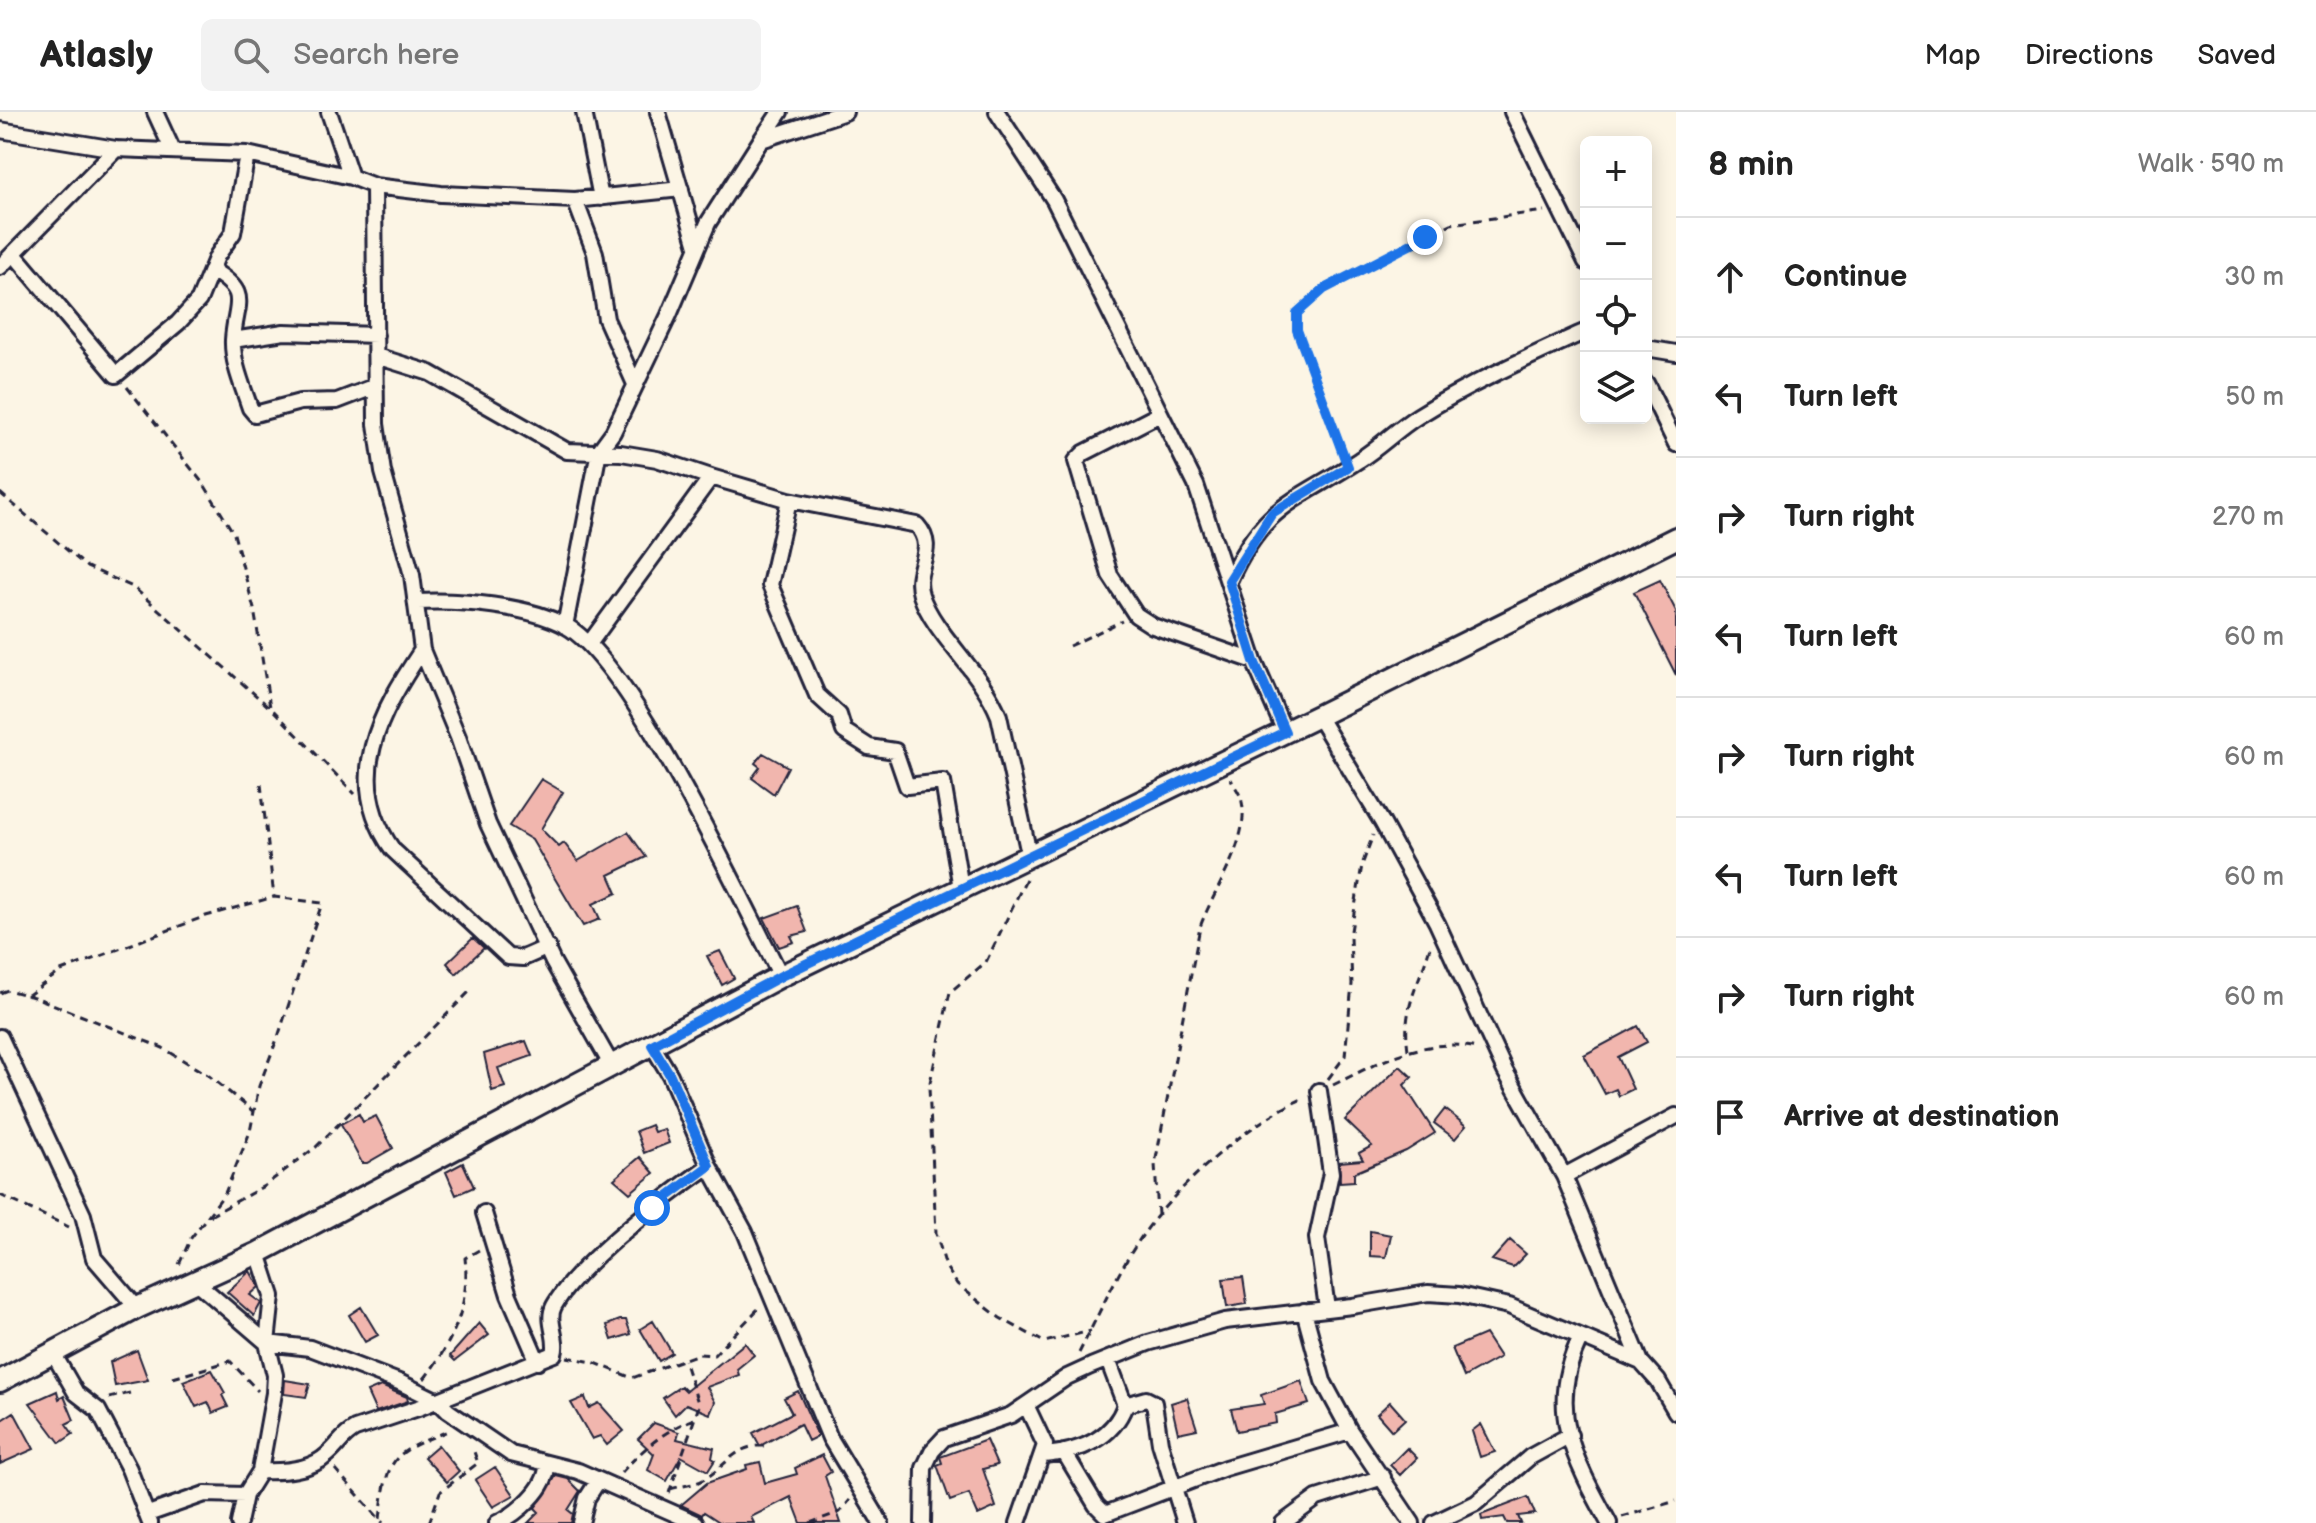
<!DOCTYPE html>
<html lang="en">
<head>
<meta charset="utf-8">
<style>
  body { margin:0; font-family:"Balsamiq Sans",sans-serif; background:#f2f2f2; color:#222 }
  .controls { position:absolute; right:24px; top:24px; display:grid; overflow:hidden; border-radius:12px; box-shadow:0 4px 20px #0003 }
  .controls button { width:72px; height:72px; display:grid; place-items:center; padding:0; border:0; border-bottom:2px solid #e0e0e0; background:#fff; color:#222; font:40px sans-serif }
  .stop { position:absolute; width:24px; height:24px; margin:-18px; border:6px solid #1a73e8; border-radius:50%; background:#fff }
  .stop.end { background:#1a73e8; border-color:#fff; box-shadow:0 2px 8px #0008 }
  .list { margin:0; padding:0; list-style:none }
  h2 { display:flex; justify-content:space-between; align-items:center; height:104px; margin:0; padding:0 32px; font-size:34px }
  h2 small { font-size:26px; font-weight:400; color:#767676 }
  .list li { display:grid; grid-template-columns:52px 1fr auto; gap:24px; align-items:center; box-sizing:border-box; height:120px; padding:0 32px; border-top:2px solid #e0e0e0 }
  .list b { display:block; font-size:30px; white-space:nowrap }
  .list em { font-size:26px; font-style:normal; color:#767676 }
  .icon { flex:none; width:44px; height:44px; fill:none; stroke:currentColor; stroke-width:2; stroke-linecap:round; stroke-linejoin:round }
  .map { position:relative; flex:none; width:1676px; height:1411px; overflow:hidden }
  header { display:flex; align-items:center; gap:48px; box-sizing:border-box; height:112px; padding:0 40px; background:#fff; border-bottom:2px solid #e0e0e0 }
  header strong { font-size:38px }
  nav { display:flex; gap:44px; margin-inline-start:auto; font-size:28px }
  .search { width:560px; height:72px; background:#f2f2f2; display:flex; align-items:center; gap:20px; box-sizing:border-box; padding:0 28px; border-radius:12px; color:#767676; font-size:30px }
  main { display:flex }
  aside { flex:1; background:#fff }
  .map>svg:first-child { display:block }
</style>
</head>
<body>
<header>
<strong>Atlasly</strong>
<div class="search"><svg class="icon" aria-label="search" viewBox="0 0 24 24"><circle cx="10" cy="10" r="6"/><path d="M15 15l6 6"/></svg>Search here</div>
<nav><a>Map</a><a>Directions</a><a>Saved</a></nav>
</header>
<main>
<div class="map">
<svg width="1676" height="1411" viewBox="0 0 1676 1411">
  <rect width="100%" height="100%" fill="#fcf5e5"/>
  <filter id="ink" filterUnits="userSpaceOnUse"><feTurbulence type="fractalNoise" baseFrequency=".0125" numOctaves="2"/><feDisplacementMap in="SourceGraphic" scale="16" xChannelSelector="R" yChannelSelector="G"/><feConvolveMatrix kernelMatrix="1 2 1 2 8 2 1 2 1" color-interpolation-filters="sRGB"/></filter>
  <g filter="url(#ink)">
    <path fill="#f1b6ae" stroke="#22223b" stroke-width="2" d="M 1660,468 L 1676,499 L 1676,563 L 1634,480 Z
      M 763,641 L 788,655 L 774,682 L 752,666 L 760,655 L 755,651 Z
      M 541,667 L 563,680 L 541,717 L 559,735 L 564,731 L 578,749 L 628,720 L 646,745 L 609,763 L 617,781 L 593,792 L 600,807 L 583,814 L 532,728 L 509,714 Z
      M 797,794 L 807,820 L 791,824 L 794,830 L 779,835 L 764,806 Z
      M 473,826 L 484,836 L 456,862 L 447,851 Z
      M 720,839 L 734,866 L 722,873 L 707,844 Z
      M 1638,914 L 1647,930 L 1618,945 L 1633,977 L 1619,984 L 1616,977 L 1605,982 L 1584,943 Z
      M 526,929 L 532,944 L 498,956 L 505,975 L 492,979 L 484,942 Z
      M 1400,954 L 1412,965 L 1404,973 L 1435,1021 L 1406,1039 L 1354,1061 L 1354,1069 L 1340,1070 L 1339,1050 L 1363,1048 L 1359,1041 L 1372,1034 L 1345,1008 Z
      M 1445,997 L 1466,1014 L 1455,1027 L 1434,1011 Z
      M 359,1002 L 363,1010 L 376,1004 L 393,1036 L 367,1051 L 362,1051 L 341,1012 Z
      M 651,1013 L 654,1020 L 664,1017 L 669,1031 L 644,1041 L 636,1019 Z
      M 640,1045 L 654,1061 L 630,1081 L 614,1067 Z
      M 463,1051 L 474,1075 L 456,1083 L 446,1060 Z
      M 1370,1119 L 1391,1123 L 1386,1145 L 1370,1144 Z
      M 1510,1128 L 1526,1142 L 1513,1155 L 1492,1148 Z
      M 250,1159 L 259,1175 L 250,1183 L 261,1191 L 254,1204 L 227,1180 Z
      M 1243,1165 L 1247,1192 L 1227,1195 L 1223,1167 Z
      M 361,1195 L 378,1223 L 365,1230 L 349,1203 Z
      M 620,1208 L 626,1208 L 631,1222 L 612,1228 L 607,1213 Z
      M 653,1209 L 672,1241 L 659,1249 L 640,1217 Z
      M 479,1211 L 489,1223 L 455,1249 L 450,1244 Z
      M 1485,1222 L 1500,1245 L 1464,1265 L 1452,1236 Z
      M 745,1231 L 754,1243 L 737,1257 L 739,1263 L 707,1275 L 715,1290 L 710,1302 L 686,1292 L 675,1303 L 663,1286 L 681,1274 L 686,1279 Z
      M 137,1238 L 148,1268 L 115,1274 L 110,1250 Z
      M 212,1258 L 225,1281 L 222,1283 L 228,1295 L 213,1301 L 208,1290 L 196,1295 L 183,1269 Z
      M 285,1268 L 310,1272 L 306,1285 L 284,1282 Z
      M 1301,1269 L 1309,1292 L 1275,1302 L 1276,1311 L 1237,1319 L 1231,1297 L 1264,1292 L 1261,1283 Z
      M 381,1274 L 407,1285 L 408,1289 L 376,1300 L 367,1280 Z
      M 57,1279 L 59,1287 L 64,1284 L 74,1308 L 66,1312 L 73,1322 L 60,1331 L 30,1291 Z
      M 798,1279 L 818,1324 L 808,1329 L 800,1312 L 760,1334 L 753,1321 L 792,1301 L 784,1286 Z
      M 585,1285 L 589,1296 L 599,1291 L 624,1319 L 607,1333 L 600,1324 L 592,1327 L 571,1291 Z
      M 1187,1286 L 1197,1317 L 1178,1321 L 1171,1291 Z
      M 1390,1290 L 1405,1307 L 1392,1319 L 1377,1302 Z
      M 14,1300 L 34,1337 L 0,1352 L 0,1309 Z
      M 654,1311 L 679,1320 L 677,1327 L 714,1336 L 712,1346 L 715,1348 L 708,1359 L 681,1344 L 667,1369 L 648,1358 L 654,1342 L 638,1327 Z
      M 1481,1312 L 1495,1340 L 1480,1345 L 1472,1319 Z
      M 986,1328 L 997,1353 L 983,1357 L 996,1395 L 978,1403 L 969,1382 L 950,1389 L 937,1353 L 942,1351 L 940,1345 Z
      M 438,1333 L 459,1359 L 447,1370 L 424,1345 Z
      M 1407,1336 L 1417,1346 L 1400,1363 L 1390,1353 Z
      M 822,1343 L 831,1360 L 825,1364 L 841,1411 L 801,1411 L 791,1385 L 751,1405 L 754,1411 L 721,1411 L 704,1400 L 702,1403 L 681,1393 L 707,1371 L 747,1357 L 746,1353 L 760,1350 L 765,1371 L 797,1362 L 795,1356 Z
      M 495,1355 L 514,1383 L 493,1395 L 475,1368 Z
      M 556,1364 L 568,1367 L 580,1379 L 568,1398 L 573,1402 L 571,1411 L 528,1411 L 539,1400 L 535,1396 Z
      M 1528,1385 L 1535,1402 L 1518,1404 L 1521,1411 L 1507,1411 L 1504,1405 L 1482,1408 L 1481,1403 Z"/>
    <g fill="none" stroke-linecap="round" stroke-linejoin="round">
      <defs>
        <path id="street" d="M 155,0 L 173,39
          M 329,0 L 351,65
          M 584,0 L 601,86
          M 658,0 L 697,134
          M 997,0 L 1054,88 L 1196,373 L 1254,549 L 1285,620
          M 1512,0 L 1586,150
          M 0,18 L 116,37 L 247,42 L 351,65 L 374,74 L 441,82 L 575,88 L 595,141 L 606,207 L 634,270
          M 761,28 L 780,0
          M 374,74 L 376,312 L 383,360 L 412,463 L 422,538 L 458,625 L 488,712 L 553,850 L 612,954
          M 575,88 L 681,77
          M 14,142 L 116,263 L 178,211 L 199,188 L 217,144 L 233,121 L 247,42
          M 0,155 L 116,37
          M 212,158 C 252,182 235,191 233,228 C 232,250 243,275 250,296 L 255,302 L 300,290 L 337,289 L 376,274
          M 233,228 L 284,220 L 376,223
          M 1646,236 L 1676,241
          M 376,244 L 430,261 L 567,339 L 621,341 L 657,347 L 711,365 L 589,532
          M 1646,271 L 1676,332
          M 1160,302 L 1084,341 L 1076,349 L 1110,463 L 1136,503 L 1153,514 L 1254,549
          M 711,365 L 789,388 L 917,413 C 939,438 912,455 921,483 C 935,524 981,558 999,604 L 1029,742
          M 789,388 L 770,473 L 817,583 L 839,603 L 844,619 L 869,635 L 895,639 L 907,674 L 943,670 L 961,776
          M 1229,469 C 1264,392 1295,390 1359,348 C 1380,335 1397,317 1418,304 C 1471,271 1529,245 1586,219
          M 417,490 C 460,488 527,493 566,514 C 632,550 741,788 781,864
          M 565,514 L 599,339 L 613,320 L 669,203 L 708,111 L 761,28 L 845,0
          M 422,538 C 380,601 342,667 393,738 L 508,845 L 523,846 L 548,835
          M 1318,604 L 1382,710 L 1437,811 L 1505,959 L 1564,1064 L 1641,1250
          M 0,925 L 83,1103 L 94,1146 L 137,1196
          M 652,933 L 670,963 L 709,1054 L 745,1120 L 830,1326 L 881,1411
          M 1319,979 L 1331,1061 L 1317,1126 L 1327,1196
          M 1564,1064 L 1676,1004
          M 484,1101 L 509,1183 L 538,1250
          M 196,1170 L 267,1231 L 310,1236 L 399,1270 L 438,1289 L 448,1299 L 511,1342 L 578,1359 L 696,1411
          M 1304,1199 L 1323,1269 L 1350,1319 L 1412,1411
          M 1581,1225 C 1545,1295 1574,1347 1609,1411
          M 53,1241 L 76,1281 L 98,1298 L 129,1357 L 150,1411
          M 1125,1293 L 1146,1287 L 1154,1291 L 1160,1331 L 1185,1411
          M 1064,1340 L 1096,1393 L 1105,1402 L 1225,1356 L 1350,1319
          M 1044,1343 C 1079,1340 1113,1327 1125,1293 L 1108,1248
          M 260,1359 C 282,1360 310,1359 327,1343 C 338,1334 342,1324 355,1317 L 421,1295 L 554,1242 C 559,1226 546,1209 554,1194 C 578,1151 668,1083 709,1054
          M 148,1402 L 205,1382 L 245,1383
          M 239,1411 L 245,1383 L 260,1359 L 274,1281 L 275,1263 L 267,1231 L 272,1184 L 258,1141
          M 497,1411 C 517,1402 548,1376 547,1352
          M 581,1411 L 587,1386 L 598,1369
          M 923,1411 L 924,1356 L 932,1339 L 944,1326 L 1011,1303 L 1067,1265 L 1091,1254 L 1148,1231 L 1225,1209 L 1352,1194 L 1428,1181 L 1459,1183 L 1509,1194 L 1641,1250 L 1658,1269 L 1676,1300
          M 1018,1411 L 1045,1333 L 1027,1295
          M 1283,1411 L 1317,1386 L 1383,1365
          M 1434,1411 L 1476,1391 L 1530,1345 L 1570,1323"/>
        <path id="secondary" d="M 0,1269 L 137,1196 L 258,1141 L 781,864 L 1318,604 L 1676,426"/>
      </defs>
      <use href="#street" stroke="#22223b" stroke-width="20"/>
      <use href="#secondary" stroke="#22223b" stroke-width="26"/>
      <path stroke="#22223b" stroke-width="3" stroke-dasharray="8 6" stroke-linecap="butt" d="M 127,275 L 205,374 L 234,422 L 254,497 L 270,595 L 355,682
        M 1342,341 L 1297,218 L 1297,201 L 1324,177 L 1451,112 L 1544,99
        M 0,381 L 87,455 L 133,475 L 268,594
        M 1069,534 L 1122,509
        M 261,672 L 274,785
        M 1026,767 L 986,850 L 950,880 L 929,975 L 936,1121 L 946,1155 L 957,1172 L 1000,1206 L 1044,1230 L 1091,1219
        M 0,881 L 8,878 L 37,886 L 163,936 L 209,964 L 254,1000
        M 27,884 L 61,859 L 206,804 L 274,785 L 322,791 L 279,922 L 259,974 L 250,1020 L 225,1081 L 191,1126 L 177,1157
        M 1408,938 C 1402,895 1418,875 1430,835
        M 1328,967 L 1345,944 L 1352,872 L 1350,825 L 1362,753 L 1373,723
        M 1333,973 C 1378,951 1424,924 1477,936
        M 0,1083 L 69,1115
        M 1158,1103 L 1155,1052 L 1200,815 C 1213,779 1250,729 1242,690 C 1241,682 1234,674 1231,667
        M 210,1104 L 264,1074 L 316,1035 L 469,880
        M 1079,1241 C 1102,1196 1125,1142 1158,1103 C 1195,1059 1252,1009 1304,986
        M 567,1245 L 593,1250 L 632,1266 L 699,1242 L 714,1243 L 759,1196
        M 173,1266 L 230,1249 L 258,1279
        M 424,1267 C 453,1230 470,1193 465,1146 L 479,1138
        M 109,1286 L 130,1281
        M 335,1357 L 383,1411
        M 621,1361 C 643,1337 663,1319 694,1307
        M 670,1377 C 680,1374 694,1373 703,1368 C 726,1355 735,1332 764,1334
        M 669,1381 L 699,1294 L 684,1248
        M 1622,1405 L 1676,1389
        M 380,1407 C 387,1346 390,1342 448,1319
        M 429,1411 L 440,1380 L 478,1351 L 473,1337
        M 810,1411 L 840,1400 L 850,1388"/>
      <use href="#street" stroke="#fcf5e5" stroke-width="14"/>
      <use href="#secondary" stroke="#fcf5e5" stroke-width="20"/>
    </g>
  </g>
  <g fill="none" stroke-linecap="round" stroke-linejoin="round" filter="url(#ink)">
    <path stroke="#1a73e8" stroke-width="10" d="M 652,1096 L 709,1054 L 670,963 L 652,933 L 781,864 L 1285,620 L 1254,549 L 1229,469 L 1272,401 L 1348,355 L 1297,218 L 1297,201 L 1324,177 L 1425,125"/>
  </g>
</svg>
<div class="controls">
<button>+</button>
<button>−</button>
<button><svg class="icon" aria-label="locate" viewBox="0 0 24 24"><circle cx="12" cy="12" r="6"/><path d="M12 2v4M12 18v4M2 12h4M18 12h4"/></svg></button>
<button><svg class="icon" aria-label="layers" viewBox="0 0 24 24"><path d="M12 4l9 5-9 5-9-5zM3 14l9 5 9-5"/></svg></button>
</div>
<div class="stop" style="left:652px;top:1096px"></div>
<div class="stop end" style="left:1425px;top:125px"></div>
</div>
<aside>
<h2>8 min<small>Walk · 590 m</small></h2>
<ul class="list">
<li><svg class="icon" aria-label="ahead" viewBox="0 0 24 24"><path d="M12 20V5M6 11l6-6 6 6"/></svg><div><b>Continue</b></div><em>30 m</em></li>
<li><svg class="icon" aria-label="left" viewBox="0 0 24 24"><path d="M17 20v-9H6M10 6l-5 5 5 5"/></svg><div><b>Turn left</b></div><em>50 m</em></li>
<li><svg class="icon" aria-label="right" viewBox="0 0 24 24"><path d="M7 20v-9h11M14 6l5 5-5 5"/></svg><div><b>Turn right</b></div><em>270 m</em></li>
<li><svg class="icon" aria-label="left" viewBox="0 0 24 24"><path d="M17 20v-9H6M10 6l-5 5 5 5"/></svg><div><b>Turn left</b></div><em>60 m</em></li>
<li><svg class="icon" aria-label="right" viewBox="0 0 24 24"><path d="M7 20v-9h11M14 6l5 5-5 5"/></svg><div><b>Turn right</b></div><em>60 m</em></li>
<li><svg class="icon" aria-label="left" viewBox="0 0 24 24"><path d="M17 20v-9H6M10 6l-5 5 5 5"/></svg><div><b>Turn left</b></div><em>60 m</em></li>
<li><svg class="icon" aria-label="right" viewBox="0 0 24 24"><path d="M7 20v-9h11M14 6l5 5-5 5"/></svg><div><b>Turn right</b></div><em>60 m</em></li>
<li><svg class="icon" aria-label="arrive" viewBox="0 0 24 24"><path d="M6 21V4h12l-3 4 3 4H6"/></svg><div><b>Arrive at destination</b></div></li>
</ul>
</aside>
</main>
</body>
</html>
